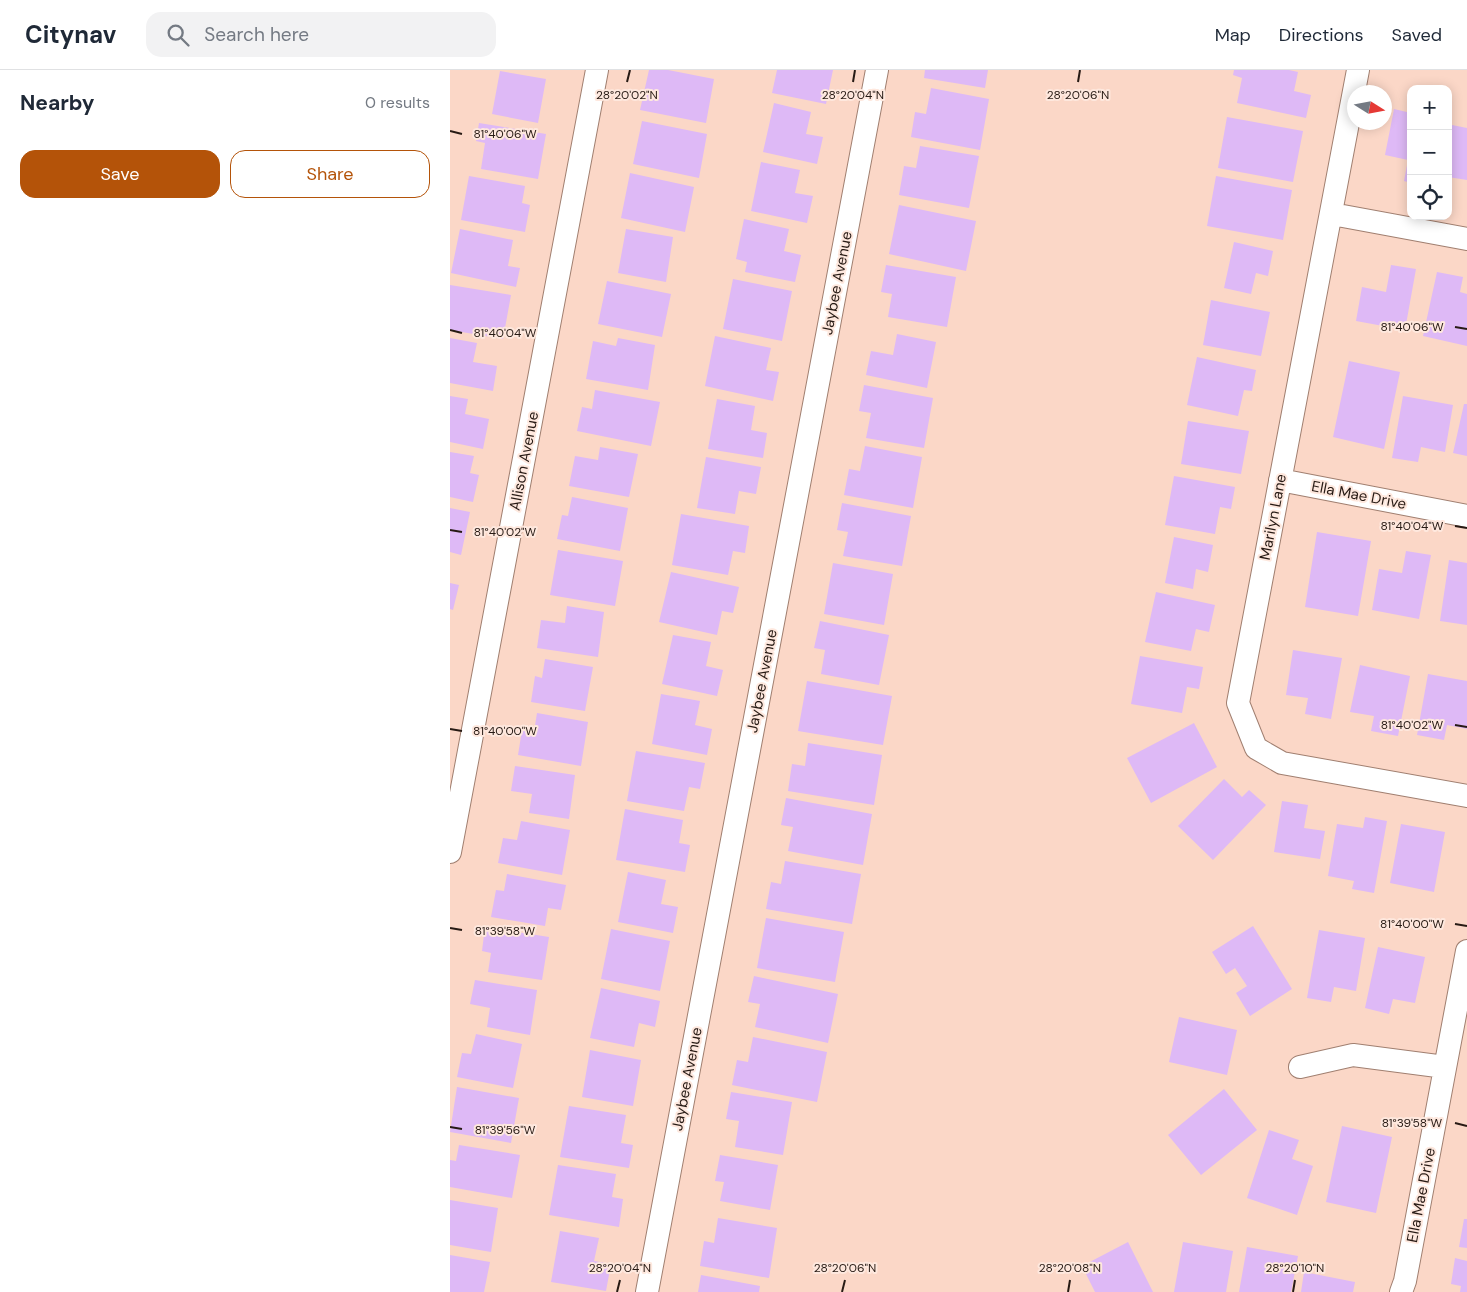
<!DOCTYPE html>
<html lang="en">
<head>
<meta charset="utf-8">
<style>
  body { margin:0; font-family:"DM Sans",sans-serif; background:#f2f2f3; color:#1f2937 }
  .controls { position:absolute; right:15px; top:15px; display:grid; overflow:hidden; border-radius:10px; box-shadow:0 2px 12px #0003 }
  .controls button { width:45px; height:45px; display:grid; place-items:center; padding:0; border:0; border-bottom:1px solid #e0e1e3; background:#fff; color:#1f2937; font:25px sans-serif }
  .compass { position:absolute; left:897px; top:15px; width:45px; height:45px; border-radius:50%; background:#fff; box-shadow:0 2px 12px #0003; rotate:101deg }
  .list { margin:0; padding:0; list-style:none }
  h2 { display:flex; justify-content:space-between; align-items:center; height:65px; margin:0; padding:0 20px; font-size:21px }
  h2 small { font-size:16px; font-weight:400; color:#747a83 }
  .actions { display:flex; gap:10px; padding:15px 20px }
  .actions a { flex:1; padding:11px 0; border:1px solid #b45309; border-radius:15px; text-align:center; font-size:18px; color:#b45309 }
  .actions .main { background:#b45309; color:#fff }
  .icon { flex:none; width:28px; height:28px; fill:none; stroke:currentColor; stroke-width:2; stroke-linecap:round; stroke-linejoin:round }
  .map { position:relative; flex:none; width:1017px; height:1222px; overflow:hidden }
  header { display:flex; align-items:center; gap:30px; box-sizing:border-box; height:70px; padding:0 25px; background:#fff; border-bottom:1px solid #e0e1e3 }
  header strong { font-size:24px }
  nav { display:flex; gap:28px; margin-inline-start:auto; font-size:18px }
  .search { width:350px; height:45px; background:#f2f2f3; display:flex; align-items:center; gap:12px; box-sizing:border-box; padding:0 18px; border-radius:15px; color:#747a83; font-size:19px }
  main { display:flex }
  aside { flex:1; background:#fff }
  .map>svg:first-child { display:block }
</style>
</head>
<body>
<header>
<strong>Citynav</strong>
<div class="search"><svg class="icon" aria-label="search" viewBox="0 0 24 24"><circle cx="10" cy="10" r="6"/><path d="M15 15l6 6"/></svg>Search here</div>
<nav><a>Map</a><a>Directions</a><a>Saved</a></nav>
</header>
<main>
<aside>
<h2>Nearby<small>0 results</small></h2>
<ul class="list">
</ul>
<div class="actions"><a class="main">Save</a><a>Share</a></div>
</aside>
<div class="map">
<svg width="1017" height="1222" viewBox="0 0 1017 1222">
  <rect width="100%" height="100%" fill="#fbd7c7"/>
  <path fill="#deb9f6" d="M 199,0 L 218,0 L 264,9 L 256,53 L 190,40 Z
    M 327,0 L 383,0 L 376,34 L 322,23 Z
    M 475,0 L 538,0 L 535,18 L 474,8 Z
    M 784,0 L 839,0 L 848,2 L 844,21 L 861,25 L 856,48 L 787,33 L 792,8 L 783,5 Z
    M 50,1 L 96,9 L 88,53 L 42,44 Z
    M 481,18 L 539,29 L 530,80 L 461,67 L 465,42 L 476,44 Z
    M 324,33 L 361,42 L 356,64 L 373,67 L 367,94 L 313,82 Z
    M 944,39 L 961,43 L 961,113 L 954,111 L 958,90 L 935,85 Z
    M 777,47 L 853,61 L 843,112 L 768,98 Z
    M 192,51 L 257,64 L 249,108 L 183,94 Z
    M 29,53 L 96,64 L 88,109 L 31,99 L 35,73 L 26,71 Z
    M 1002,55 L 1017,58 L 1017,110 L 998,107 L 998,77 Z
    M 470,76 L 529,86 L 519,138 L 449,125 L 454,96 L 466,98 Z
    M 311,92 L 350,100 L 345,123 L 363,126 L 357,153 L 301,141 Z
    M 180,103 L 244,117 L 235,162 L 171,148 Z
    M 19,106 L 75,116 L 72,133 L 80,135 L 75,162 L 11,150 Z
    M 766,106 L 842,120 L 833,170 L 757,156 Z
    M 449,135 L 526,151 L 516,201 L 439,184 Z
    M 294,149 L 339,159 L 334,181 L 351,185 L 345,212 L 295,202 L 297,192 L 286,189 Z
    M 10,159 L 63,170 L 58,196 L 70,198 L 66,217 L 1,203 Z
    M 176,159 L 223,167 L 216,212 L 168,203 Z
    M 784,172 L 823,181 L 818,206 L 806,203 L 801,224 L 774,218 Z
    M 436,195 L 506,207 L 497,257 L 438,247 L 442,224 L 431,222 Z
    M 941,195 L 966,199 L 955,260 L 906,251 L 912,217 L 936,222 Z
    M 987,202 L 1013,207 L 1010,222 L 1017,224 L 1017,276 L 973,266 Z
    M 283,209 L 342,221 L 332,271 L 273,259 Z
    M 157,211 L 221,224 L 212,267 L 148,254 Z
    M 0,215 L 61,225 L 53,269 L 0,260 Z
    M 761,230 L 820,242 L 811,286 L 753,275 Z
    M 447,264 L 486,272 L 477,318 L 416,305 L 421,281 L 443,285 Z
    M 265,266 L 321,278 L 316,300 L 329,302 L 323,331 L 255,316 Z
    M 0,268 L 27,273 L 23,292 L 47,296 L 43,321 L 0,313 Z
    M 168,268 L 205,275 L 198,320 L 136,309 L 143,271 L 166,276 Z
    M 747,287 L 806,300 L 802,321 L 794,320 L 788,346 L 737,335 Z
    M 899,291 L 950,302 L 934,379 L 883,367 Z
    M 414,315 L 483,328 L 474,378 L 416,368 L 421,343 L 409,341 Z
    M 145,320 L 210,332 L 201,376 L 127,361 L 132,337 L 142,339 Z
    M 0,326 L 18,329 L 15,344 L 39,349 L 33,379 L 0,372 Z
    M 953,326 L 1003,335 L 995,382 L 971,377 L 968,392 L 942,388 Z
    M 267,329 L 305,336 L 301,360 L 317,363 L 313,388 L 258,379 Z
    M 1014,334 L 1017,334 L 1017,386 L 1003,383 Z
    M 738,351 L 799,361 L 791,404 L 731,394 Z
    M 415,376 L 472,387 L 463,438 L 394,425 L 399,399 L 410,401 Z
    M 150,377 L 188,384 L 179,427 L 119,416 L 125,386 L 148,390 Z
    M 0,382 L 24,386 L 20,403 L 29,405 L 23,432 L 0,427 Z
    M 256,387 L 311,397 L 306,424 L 289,421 L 285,444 L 247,438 Z
    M 724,406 L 785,417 L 781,439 L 770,437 L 765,464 L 715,455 Z
    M 122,427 L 178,438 L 170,481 L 107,469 L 112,445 L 118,446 Z
    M 392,433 L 461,446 L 452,496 L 393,486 L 398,462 L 387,460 Z
    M 0,438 L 20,442 L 11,485 L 0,482 Z
    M 231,444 L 299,456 L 295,483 L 283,481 L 278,505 L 222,495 Z
    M 867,462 L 921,471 L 908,546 L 855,537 Z
    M 724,467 L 763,475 L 758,502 L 746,499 L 743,519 L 715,513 Z
    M 108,480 L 173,491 L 165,536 L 100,525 Z
    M 956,481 L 981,485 L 969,549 L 922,540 L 929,499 L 952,503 Z
    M 999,490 L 1017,493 L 1017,555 L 990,551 Z
    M 383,493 L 443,504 L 434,555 L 374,544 Z
    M 221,502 L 289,517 L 283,543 L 272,541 L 267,565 L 209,552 Z
    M 0,513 L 9,515 L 3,540 L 0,539 Z
    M 706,522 L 765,535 L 759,562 L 746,559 L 741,581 L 695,572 Z
    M 117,536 L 154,542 L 148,587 L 87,578 L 91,550 L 115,553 Z
    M 370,551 L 439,565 L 429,615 L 371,604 L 375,580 L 364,578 Z
    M 223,565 L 261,572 L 256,596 L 273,600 L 267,626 L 212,614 Z
    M 843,580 L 892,588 L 881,649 L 855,644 L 858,628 L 836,625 Z
    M 690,586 L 753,597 L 749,619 L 737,617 L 732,643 L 681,634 Z
    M 95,589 L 143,597 L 135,641 L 81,632 L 85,606 L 92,608 Z
    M 910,595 L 960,606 L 948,666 L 921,661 L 924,646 L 900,642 Z
    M 978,604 L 1017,611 L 1017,659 L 997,655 L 994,670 L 967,665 Z
    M 357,611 L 442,626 L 433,675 L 348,661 Z
    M 211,624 L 250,631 L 245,655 L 262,659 L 257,685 L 202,674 Z
    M 87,643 L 138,652 L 131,696 L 68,685 L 72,660 L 84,662 Z
    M 744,653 L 767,697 L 701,733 L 677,688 Z
    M 358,673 L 432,685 L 424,735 L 338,721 L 342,694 L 355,696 Z
    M 186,681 L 255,693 L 250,719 L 239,717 L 234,741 L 177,731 Z
    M 65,696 L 125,705 L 119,749 L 79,743 L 82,724 L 61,721 Z
    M 774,709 L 792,727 L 799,720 L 816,735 L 763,790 L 728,756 Z
    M 336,728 L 422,744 L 413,795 L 338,781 L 343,757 L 331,755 Z
    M 832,731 L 858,735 L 854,758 L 875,761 L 870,789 L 824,782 Z
    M 175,739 L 233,750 L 229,773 L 240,775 L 235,802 L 166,790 Z
    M 915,747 L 937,751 L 924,823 L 902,819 L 904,811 L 878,806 L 887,754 L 913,758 Z
    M 71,751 L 120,760 L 112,805 L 48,793 L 53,768 L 67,770 Z
    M 951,754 L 995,762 L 984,822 L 940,813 Z
    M 335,791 L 411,804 L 402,854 L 316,839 L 321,812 L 331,814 Z
    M 178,802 L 216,810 L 211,834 L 228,837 L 223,863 L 168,852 Z
    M 57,804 L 116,815 L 111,840 L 98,838 L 95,856 L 41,847 L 46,820 L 54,821 Z
    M 316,848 L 394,862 L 385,912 L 307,898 Z
    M 803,856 L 842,919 L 800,946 L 786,923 L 797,916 L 785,898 L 776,904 L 762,882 Z
    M 35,857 L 99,867 L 92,910 L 38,902 L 41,883 L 32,881 Z
    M 161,859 L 220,871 L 210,921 L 151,909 Z
    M 869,860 L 915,868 L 906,921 L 884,917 L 881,932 L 857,928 Z
    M 928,877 L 975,887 L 965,933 L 943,929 L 939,944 L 915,938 Z
    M 304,906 L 388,924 L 378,973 L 305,957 L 310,934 L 298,932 Z
    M 25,910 L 87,920 L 80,965 L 37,957 L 40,938 L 20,934 Z
    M 151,918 L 210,931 L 205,957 L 189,953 L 184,977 L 140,968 Z
    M 729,947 L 787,960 L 777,1005 L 719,992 Z
    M 26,964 L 72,974 L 63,1018 L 7,1007 L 12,983 L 21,984 Z
    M 303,967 L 377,982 L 367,1032 L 282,1015 L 287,990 L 298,992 Z
    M 140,980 L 191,990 L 183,1036 L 132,1027 Z
    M 7,1017 L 69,1028 L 61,1073 L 0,1062 Z
    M 774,1019 L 807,1060 L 751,1105 L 718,1065 Z
    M 281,1022 L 342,1032 L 333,1085 L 285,1077 L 289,1051 L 276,1049 Z
    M 119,1036 L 176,1045 L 171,1073 L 183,1075 L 179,1098 L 110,1087 Z
    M 892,1056 L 942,1067 L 926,1143 L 876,1132 Z
    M 819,1060 L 849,1070 L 842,1089 L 863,1096 L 847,1145 L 797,1128 Z
    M 9,1075 L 70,1085 L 62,1128 L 0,1117 L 0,1090 L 6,1091 Z
    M 270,1085 L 328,1095 L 320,1140 L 270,1131 L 274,1112 L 265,1111 Z
    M 108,1095 L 166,1104 L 162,1127 L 173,1129 L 169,1157 L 99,1145 Z
    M 0,1130 L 48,1138 L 41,1182 L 0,1175 Z
    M 268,1148 L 327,1158 L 319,1208 L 250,1196 L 254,1171 L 264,1173 Z
    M 1014,1149 L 1017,1149 L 1017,1178 L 1009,1177 Z
    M 110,1161 L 149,1168 L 144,1191 L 161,1194 L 156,1221 L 101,1212 Z
    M 678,1172 L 703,1222 L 645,1222 L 632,1196 Z
    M 733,1172 L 783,1181 L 776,1222 L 724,1222 Z
    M 797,1177 L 848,1186 L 841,1222 L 789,1222 Z
    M 0,1185 L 40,1192 L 34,1222 L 0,1222 Z
    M 1005,1188 L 1017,1191 L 1017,1222 L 1010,1222 L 1011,1216 L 1001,1214 Z
    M 854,1202 L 905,1212 L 903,1222 L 851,1222 Z
    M 251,1205 L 310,1216 L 309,1222 L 248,1222 Z"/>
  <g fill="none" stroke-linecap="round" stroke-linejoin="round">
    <defs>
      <path id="street" d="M 908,0 L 788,633 L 806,678 L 832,693 L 1017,726
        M 882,144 L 1017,169
        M 830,410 L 1017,446
        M 0,782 L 147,0
        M 850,997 L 903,985 L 995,997
        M 197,1222 L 427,0
        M 951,1222 L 955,1211 L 1017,881"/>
    </defs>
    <use href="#street" stroke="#a07f70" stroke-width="24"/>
    <use href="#street" stroke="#fff" stroke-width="22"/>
  </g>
  <path fill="none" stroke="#271a14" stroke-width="2" d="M 177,12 L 180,0M 403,12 L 405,0M 628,12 L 630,0M 0,61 L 12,64M 1005,257 L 1017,259M 0,260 L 12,263M 1005,456 L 1017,458M 0,460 L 12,462M 1005,655 L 1017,657M 0,659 L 12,661M 1005,854 L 1017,856M 0,858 L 12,860M 1005,1053 L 1017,1056M 0,1057 L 12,1059M 167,1222 L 170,1210M 392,1222 L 395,1210M 618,1222 L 620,1210M 843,1222 L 845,1210"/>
  <g text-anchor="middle" stroke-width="4" stroke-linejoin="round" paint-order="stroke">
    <g font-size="15" fill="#271a14" stroke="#fee8de">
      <text transform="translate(387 213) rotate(-79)" y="5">Jaybee Avenue</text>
      <text transform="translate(74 391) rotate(-79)" y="5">Allison Avenue</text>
      <text transform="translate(909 425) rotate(11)" y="5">Ella Mae Drive</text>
      <text transform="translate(823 447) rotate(-79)" y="5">Marilyn Lane</text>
      <text transform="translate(312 611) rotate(-79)" y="5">Jaybee Avenue</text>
      <text transform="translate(237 1009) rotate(-79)" y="5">Jaybee Avenue</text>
      <text transform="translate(971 1125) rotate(-79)" y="5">Ella Mae Drive</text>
    </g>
  </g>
  <g font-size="12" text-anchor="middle" fill="#271a14" stroke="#fee8de" stroke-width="4" stroke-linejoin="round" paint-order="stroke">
    <text x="177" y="29">28°20'02"N</text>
    <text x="403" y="29">28°20'04"N</text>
    <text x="628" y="29">28°20'06"N</text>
    <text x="55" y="68">81°40'06"W</text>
    <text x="962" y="261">81°40'06"W</text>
    <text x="55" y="267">81°40'04"W</text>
    <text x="962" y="460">81°40'04"W</text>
    <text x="55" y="466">81°40'02"W</text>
    <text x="962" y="659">81°40'02"W</text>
    <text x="55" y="665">81°40'00"W</text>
    <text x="962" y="858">81°40'00"W</text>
    <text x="55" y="865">81°39'58"W</text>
    <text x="962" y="1057">81°39'58"W</text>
    <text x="55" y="1064">81°39'56"W</text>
    <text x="170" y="1202">28°20'04"N</text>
    <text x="395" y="1202">28°20'06"N</text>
    <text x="620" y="1202">28°20'08"N</text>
    <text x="845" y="1202">28°20'10"N</text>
  </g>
</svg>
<div class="controls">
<button>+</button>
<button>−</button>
<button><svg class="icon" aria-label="locate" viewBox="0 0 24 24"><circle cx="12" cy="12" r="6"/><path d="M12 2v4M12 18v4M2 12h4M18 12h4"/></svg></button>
</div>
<svg class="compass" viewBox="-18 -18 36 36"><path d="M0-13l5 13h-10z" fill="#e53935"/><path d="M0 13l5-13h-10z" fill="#747a83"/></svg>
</div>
</main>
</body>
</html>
